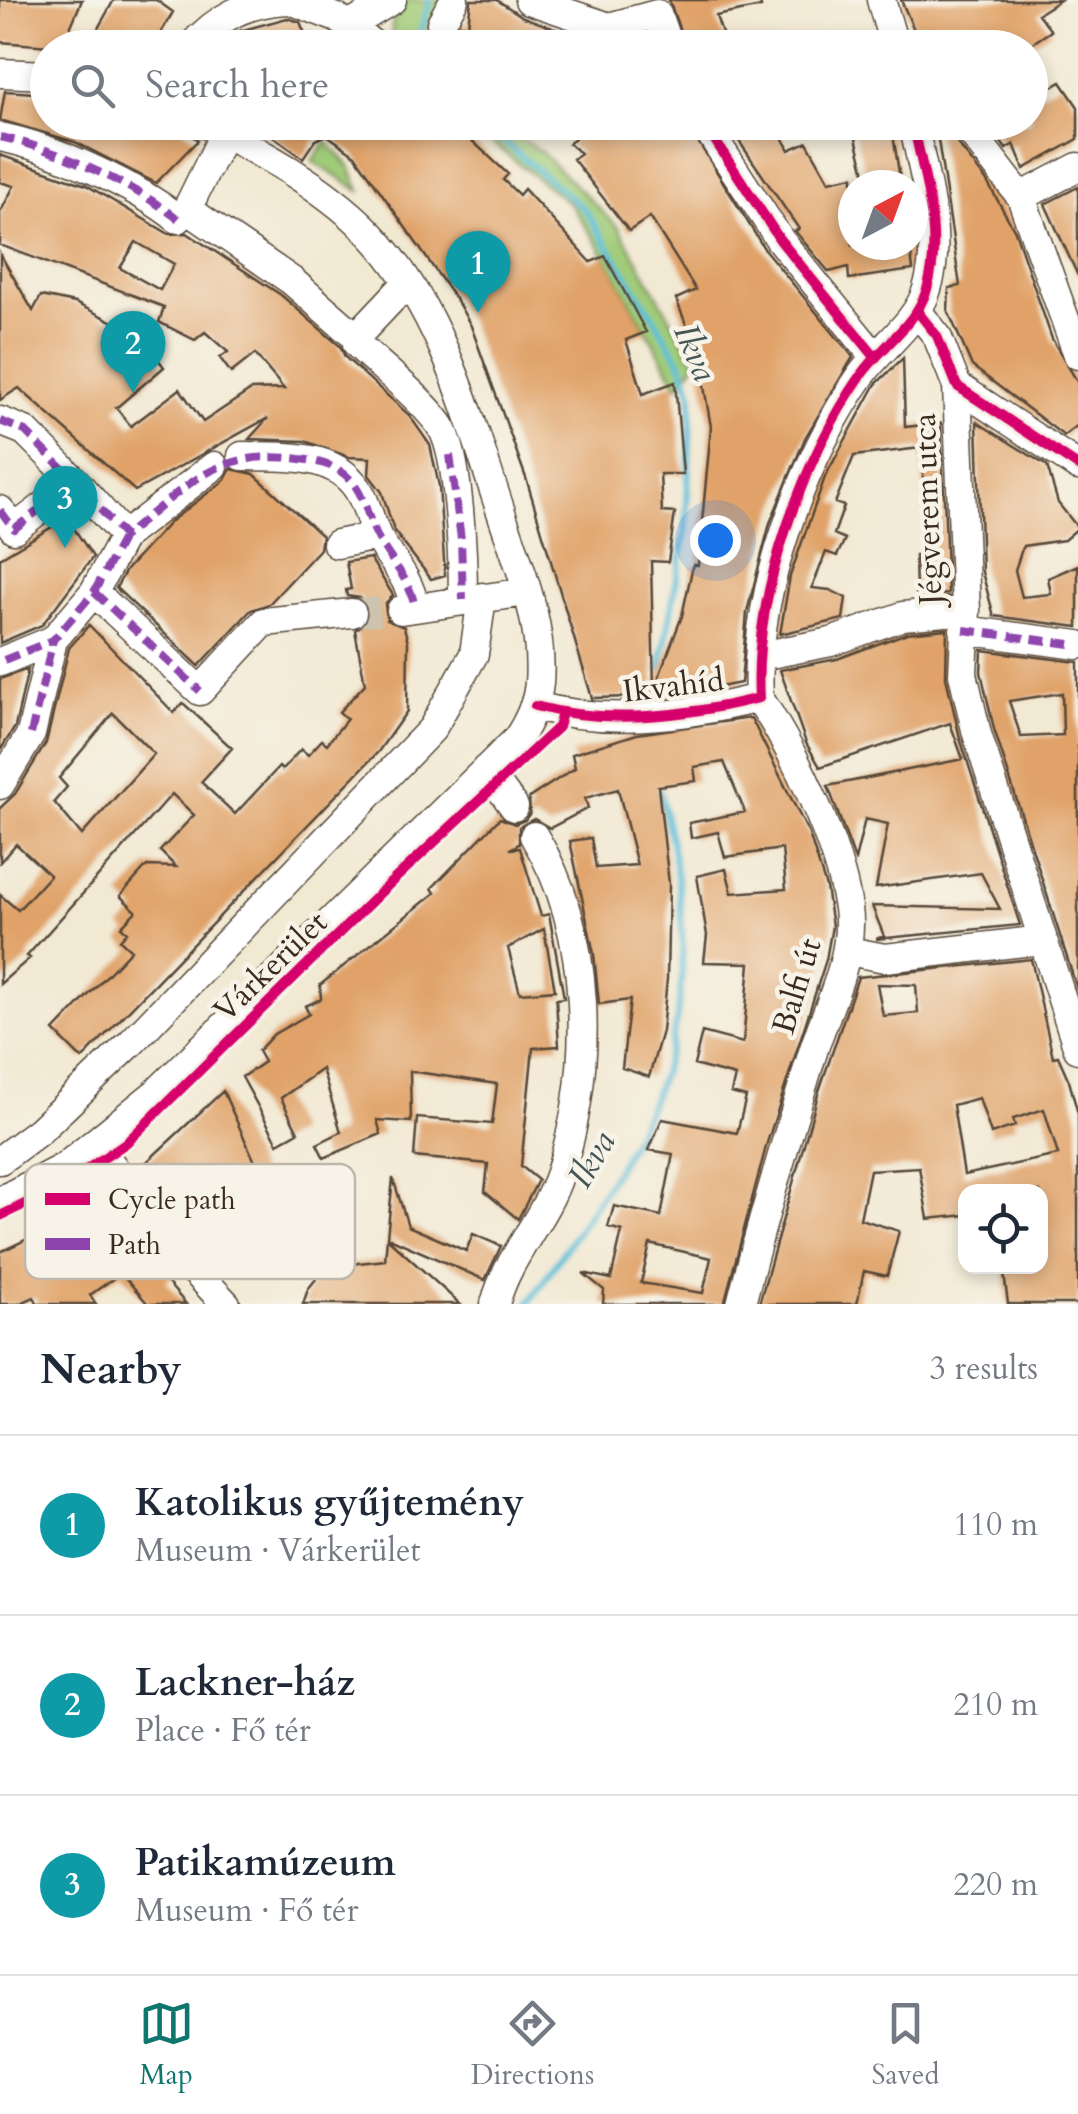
<!DOCTYPE html>
<html lang="en">
<head>
<meta charset="utf-8">
<style>
  body { margin:0; font-family:Cardo,serif; background:#f2f2f3; color:#1f2937 }
  .controls { position:absolute; right:30px; bottom:30px; display:grid; overflow:hidden; border-radius:20px; box-shadow:0 5px 15px #0003 }
  .controls button { width:90px; height:90px; display:grid; place-items:center; padding:0; border:0; border-bottom:2px solid #e0e1e3; background:#fff; color:#1f2937; font:50px sans-serif }
  .compass { position:absolute; left:838px; top:170px; width:90px; height:90px; border-radius:50%; background:#fff; box-shadow:0 5px 15px #0003; rotate:41deg }
  .you { position:absolute; left:715px; top:540px; width:35px; height:35px; margin:-25px; border:8px solid #fff; border-radius:50%; background:#1a73e8; box-shadow:0 0 0 15px #1a73e833 }
  .badge { display:grid; place-items:center; width:65px; height:65px; border-radius:50%; background:#0f766e; color:#fff; font-size:32px; font-weight:700 }
  .pin { position:absolute; translate:-50% -82px; filter:drop-shadow(0 2px 5px #0008) }
  .pin::after { content:''; position:absolute; top:52px; width:35px; height:30px; background:inherit; clip-path:polygon(0 0,100% 0,50% 100%) }
  .list { margin:0; padding:0; list-style:none }
  h2 { display:flex; justify-content:space-between; align-items:center; height:130px; margin:0; padding:0 40px; font-size:42px }
  h2 small { font-size:32px; font-weight:400; color:#747a83 }
  .list li { display:grid; grid-template-columns:65px 1fr auto; gap:30px; align-items:center; box-sizing:border-box; height:180px; padding:0 40px; border-top:2px solid #e0e1e3 }
  .list b { display:block; font-size:38px; white-space:nowrap }
  .list p { margin:0; font-size:32px; white-space:nowrap; color:#747a83 }
  .list em { font-size:32px; font-style:normal; color:#747a83 }
  .icon { flex:none; width:55px; height:55px; fill:none; stroke:currentColor; stroke-width:2; stroke-linecap:round; stroke-linejoin:round }
  .map { position:relative; flex:none; width:1078px; height:1304px; overflow:hidden }
  .search { position:absolute; background:#fff; box-shadow:0 5px 15px #0003; left:30px; right:30px; top:30px; height:110px; display:flex; align-items:center; gap:25px; box-sizing:border-box; padding:0 35px; border-radius:55px; color:#747a83; font-size:38px }
  .sheet { height:670px; background:#fff }
  nav { display:flex; justify-content:space-around; align-items:center; box-sizing:border-box; height:140px; border-top:2px solid #e0e1e3; background:#fff; font-size:28px; color:#747a83 }
  nav a { display:grid; justify-items:center; gap:5px }
  nav .on { color:#0f766e }
  .map>svg:first-child { display:block }
</style>
</head>
<body>
<div class="map">
<svg width="1078" height="1304" viewBox="0 0 1078 1304">
  <rect width="100%" height="100%" fill="#f7f3e8"/>
  <filter id="ink" filterUnits="userSpaceOnUse"><feTurbulence type="fractalNoise" baseFrequency=".01" numOctaves="2"/><feDisplacementMap in="SourceGraphic" scale="20" xChannelSelector="R" yChannelSelector="G"/><feConvolveMatrix kernelMatrix="1 2 1 2 8 2 1 2 1" color-interpolation-filters="sRGB"/></filter>
  <filter id="wash" filterUnits="userSpaceOnUse"><feTurbulence type="fractalNoise" baseFrequency=".0048" numOctaves="4" result="noise"/><feDisplacementMap in="SourceGraphic" scale="40" xChannelSelector="R" yChannelSelector="G"/><feGaussianBlur stdDeviation="2.25" result="paint"/><feColorMatrix in="noise" values="0 0 0 0 0 0 0 0 0 0 0 0 0 0 0 0 0 1.4 0 .05"/><feComposite in="paint" operator="in"/></filter>
  <g filter="url(#wash)">
    <rect width="100%" height="100%" fill="#f2e9d3"/>
    <path fill="#a0cc79" stroke="#6e7b4c" stroke-width="2.5" d="M 402,0 L 444,0 L 432,34 L 433,47 L 392,47 L 392,24 Z
      M 467,123 L 498,123 L 540,151 L 619,228 L 696,363 L 678,386 L 598,244 L 570,204 Z
      M 327,142 L 350,167 L 360,191 L 312,161 Z"/>
    <g fill="none" stroke-linecap="round" stroke-linejoin="round">
      <path stroke="#5bbfd9" stroke-width="6" d="M 416,48 L 430,0
        M 480,122 L 585,210 L 656,321 L 682,365 L 692,394 L 686,530 L 660,669
        M 528,1304 C 658,1114 719,1029 660,792"/>
    </g>
    <g id="blocks">
      <path fill="#e0a268" fill-rule="evenodd" d="M 0,0 L 82,0 L 62,47 L 0,42 Z
        M 114,0 L 156,0 L 173,12 L 152,48 L 87,48 Z
        M 471,0 L 497,0 L 523,17 L 607,48 L 449,48 L 460,24 L 468,26 Z
        M 669,0 L 760,0 L 761,7 L 716,16 L 727,48 L 686,48 Z
        M 901,0 L 1060,0 L 1038,14 L 1051,31 L 1025,48 L 922,48 Z
        M 287,18 L 300,22 L 311,48 L 252,48 L 236,32 Z
        M 1061,82 L 1078,107 L 1078,139 L 1024,169 L 1014,144 L 1006,149 L 987,122 L 1030,122 L 1030,100 Z
        M 5,91 L 48,94 L 48,122 L 172,122 L 198,140 L 156,183 L 75,142 L 0,120 Z
        M 253,122 L 452,122 L 508,174 L 503,180 L 519,195 L 524,189 L 591,262 L 605,256 L 646,332 L 626,340 L 643,394 L 675,382 L 683,474 L 660,474 L 662,512 L 675,513 L 668,562 L 651,561 L 654,690 L 682,616 L 693,565 L 698,565 L 711,427 L 699,357 L 676,299 L 696,290 L 650,217 L 629,231 L 573,159 L 580,153 L 569,144 L 590,122 L 686,122 L 765,250 L 853,357 L 805,438 L 770,523 L 747,612 L 741,683 L 674,696 L 592,698 L 526,478 L 471,326 L 458,303 L 355,155 L 327,135 L 315,140 L 303,158 Z
        M 726,122 L 774,122 L 789,150 L 807,142 L 829,181 L 853,176 L 853,245 L 910,245 L 913,270 L 849,279 L 848,267 L 829,272 L 795,231 L 799,229 Z
        M 852,122 L 891,122 L 901,185 L 868,185 Z
        M 937,133 L 949,133 L 986,180 L 1015,231 L 1052,339 L 1078,383 L 1078,425 L 1064,436 L 972,366 L 948,311 L 949,288 L 960,286 Z
        M 0,155 L 86,185 L 169,234 L 187,233 L 281,295 L 340,346 L 345,357 L 409,415 L 430,445 L 439,486 L 445,575 L 431,579 L 394,531 L 382,492 L 369,475 L 370,458 L 349,457 L 305,441 L 249,439 L 268,418 L 135,491 L 19,388 L 0,400 L 0,254 L 33,311 L 41,296 L 75,303 L 140,335 L 164,367 L 116,408 L 131,426 L 180,389 L 203,422 L 251,390 L 284,389 L 255,354 L 231,373 L 220,358 L 228,352 L 205,332 L 195,340 L 159,322 L 164,307 L 0,245 L 0,213 L 14,186 L 0,182 ZM 136,242 L 174,264 L 160,290 L 120,268 Z
        M 1078,187 L 1078,276 L 1045,204 Z
        M 903,358 L 905,427 L 941,423 L 948,594 L 917,597 L 916,592 L 915,555 L 929,555 L 921,448 L 854,456 L 835,503 L 844,506 L 834,534 L 845,539 L 837,556 L 826,552 L 812,588 L 830,590 L 846,598 L 843,619 L 780,634 L 790,576 L 825,477 L 876,384 Z
        M 977,422 L 1047,466 L 1058,503 L 1078,528 L 1064,540 L 1023,546 L 1015,570 L 1022,597 L 1051,594 L 1048,578 L 1078,565 L 1078,627 L 994,616 L 982,572 Z
        M 231,469 L 254,474 L 322,536 L 320,549 L 269,604 L 251,610 L 199,666 L 116,588 L 126,570 L 171,521 L 225,480 Z
        M 67,518 L 93,557 L 42,625 L 0,643 L 0,558 Z
        M 370,558 L 393,595 L 385,604 L 387,620 L 404,627 L 408,642 L 407,711 L 378,752 L 82,1059 L 54,1031 L 131,950 L 120,940 L 127,932 L 121,927 L 136,911 L 120,896 L 147,866 L 176,867 L 160,851 L 194,815 L 172,794 L 27,956 L 30,958 L 0,984 L 0,895 L 18,910 L 50,875 L 16,844 L 0,862 L 0,808 L 15,794 L 46,743 L 69,648 L 89,625 L 174,713 L 183,703 L 232,748 L 201,782 L 235,814 L 279,767 L 282,770 L 301,749 L 308,755 L 322,740 L 327,744 L 347,719 L 339,712 L 365,684 L 355,630 L 367,621 L 369,612 L 360,598 L 347,596 L 346,590 L 351,589 L 346,562 ZM 113,713 L 154,754 L 82,835 L 54,802 L 67,787 L 59,778 Z
        M 947,629 L 946,677 L 960,738 L 1020,925 L 876,939 L 884,936 L 872,906 L 1000,909 L 981,873 L 876,888 L 888,824 L 865,819 L 855,860 L 828,786 L 963,759 L 950,723 L 820,767 L 806,743 L 780,670 L 837,659 L 907,633 Z
        M 982,650 L 1078,662 L 1078,992 L 994,729 L 981,672 ZM 1062,693 L 1063,735 L 1021,737 L 1009,701 Z
        M 28,669 L 15,727 L 0,751 L 0,679 Z
        M 751,718 L 809,834 L 826,887 L 832,926 L 826,960 L 767,1143 L 724,1304 L 603,1304 L 604,1290 L 583,1273 L 611,1279 L 622,1231 L 608,1227 L 614,1206 L 661,1216 L 673,1154 L 649,1150 L 662,1119 L 737,1133 L 746,1097 L 731,1093 L 735,1076 L 694,1065 L 702,1032 L 743,1043 L 750,963 L 704,962 L 707,935 L 697,876 L 726,869 L 732,893 L 786,889 L 782,849 L 725,857 L 718,832 L 691,838 L 689,823 L 745,812 L 724,762 L 694,767 L 696,781 L 658,786 L 669,884 L 667,979 L 662,1031 L 649,1077 L 622,1068 L 630,1000 L 599,1004 L 594,954 L 570,841 L 591,838 L 596,868 L 637,865 L 618,789 L 585,798 L 588,808 L 550,828 L 534,819 L 519,827 L 519,844 L 510,849 L 520,848 L 541,916 L 549,914 L 564,998 L 556,999 L 559,1046 L 533,1048 L 521,1166 L 538,1180 L 518,1219 L 485,1192 L 488,1164 L 414,1157 L 417,1118 L 492,1124 L 497,1084 L 410,1071 L 411,1122 L 377,1120 L 381,1134 L 324,1158 L 317,1144 L 341,1132 L 322,1069 L 281,1098 L 298,1132 L 278,1143 L 242,1077 L 264,1062 L 258,1051 L 274,1034 L 309,1014 L 305,1006 L 321,999 L 320,985 L 435,893 L 432,888 L 500,818 L 515,824 L 525,820 L 530,813 L 529,798 L 575,768 L 572,754 L 637,734 ZM 544,929 L 555,990 L 520,993 L 508,948 ZM 650,1244 L 711,1258 L 703,1293 L 641,1283 Z
        M 1031,959 L 1053,1057 L 1058,1056 L 1069,1081 L 1078,1114 L 1078,1304 L 1008,1304 L 1003,1266 L 1040,1266 L 1040,1192 L 966,1192 L 966,1215 L 928,1219 L 919,1167 L 870,1170 L 860,1219 L 899,1231 L 887,1276 L 864,1271 L 857,1304 L 759,1304 L 819,1091 L 858,977 ZM 877,984 L 916,985 L 918,1013 L 883,1016 ZM 979,1098 L 991,1134 L 1015,1126 L 1013,1119 L 1044,1109 L 1058,1155 L 964,1175 L 953,1105 Z
        M 223,1091 L 265,1184 L 239,1201 L 249,1217 L 215,1251 L 169,1193 L 160,1201 L 138,1170 Z
        M 393,1178 L 408,1226 L 466,1251 L 473,1234 L 501,1246 L 485,1280 L 387,1237 Z
        M 109,1194 L 174,1275 L 166,1281 L 186,1304 L 148,1304 L 121,1273 L 90,1295 L 96,1304 L 38,1304 L 34,1297 L 19,1304 L 0,1304 L 0,1252 L 78,1215 Z
        M 387,1238 L 460,1304 L 303,1304 L 308,1289 L 320,1274 L 341,1265 L 385,1260 Z"/>
    </g>
  </g>
  <g filter="url(#ink)">
    <use href="#blocks" fill-opacity="0" stroke="#564739" stroke-width="2.5"/>
    <g fill="none" stroke-linecap="round" stroke-linejoin="round">
      <path stroke="#cdc3af" stroke-width="28" stroke-dasharray="28 14" stroke-linecap="butt" d="M 352,613 L 401,610"/>
      <defs>
        <path id="minor" d="M 290,0 L 337,18 L 378,48
          M 529,0 L 609,27 L 636,48
          M 881,0 L 895,48
          M 441,23 L 454,0
          M 349,26 L 392,0
          M 609,27 L 657,14 L 669,48
          M 190,48 C 217,17 247,2 288,0
          M 0,73 L 48,75
          M 703,122 L 780,240 L 875,357
          M 963,122 L 1021,197 L 1078,355
          M 224,134 L 187,209 L 292,281 L 356,337 L 357,344 C 384,370 418,395 440,425 C 460,453 463,564 463,600
          M 0,137 C 52,147 137,186 178,219
          M 1021,197 L 1078,167
          M 917,311 L 937,336 L 957,386 L 1078,466
          M 356,337 L 407,283
          M 957,386 L 966,610 L 963,674 L 977,734 L 1078,1049
          M 0,421 L 25,431 L 76,482
          M 242,456 C 278,457 328,452 353,483 C 367,498 369,522 379,540 C 394,563 410,580 415,608
          M 0,510 L 14,529 L 76,482 L 124,536 L 214,466
          M 337,544 L 377,536
          M 94,592 L 200,691 L 264,622 L 352,613
          M 401,610 L 527,592
          M 964,630 L 1078,645
          M 760,656 L 831,642 L 903,616 L 966,610
          M 0,662 L 53,640 L 94,592 L 124,536
          M 759,698 C 753,594 803,459 862,374 C 882,346 917,323 927,289 C 944,236 923,175 913,122
          M 535,706 C 606,725 688,716 759,698
          M 486,769 L 514,807
          M 0,785 L 31,734 L 53,640
          M 848,951 L 885,958 L 1042,940
          M 96,1144 L 175,1250 L 226,1304
          M 0,1160 L 39,1131 L 132,1042 L 432,729 L 474,654 L 482,597
          M 0,1201 L 66,1166 L 157,1092 L 517,739 C 529,721 537,704 539,683 C 544,623 519,567 501,512 C 470,420 444,317 378,242 C 332,190 264,154 202,122
          M 495,1304 C 508,1255 544,1221 560,1173 C 594,1067 593,933 534,836
          M 741,1304 C 762,1220 787,1137 812,1055 C 826,1008 855,958 848,908 C 838,843 795,753 759,698"/>
      </defs>
      <use href="#minor" stroke="#564739" stroke-width="31"/>
      <use href="#minor" stroke="#fff" stroke-width="28"/>
      <path stroke="#8e44ad" stroke-width="8" stroke-dasharray="15 8" stroke-linecap="butt" d="M 0,137 C 52,147 137,186 178,219
        M 0,421 L 25,431 L 76,482
        M 450,455 L 461,539 L 463,600
        M 0,510 L 14,529 L 76,482 L 124,536 C 187,487 214,448 300,459 C 320,461 342,467 354,484 C 365,499 368,518 376,534 C 389,561 410,577 415,608
        M 94,592 L 200,691
        M 964,630 L 1078,645
        M 4,660 L 53,640 L 94,592 L 124,536
        M 31,734 L 53,640"/>
      <defs>
        <path id="cycleway" d="M 703,122 L 780,240 L 875,357
          M 917,311 L 937,336 L 957,386 L 1078,466
          M 535,706 C 606,725 688,716 759,698 C 753,594 803,459 862,374 C 882,346 917,323 927,289 C 944,236 923,175 913,122
          M 0,1216 L 64,1185 L 127,1142 L 385,888 L 558,727 L 562,713"/>
      </defs>
      <use href="#cycleway" stroke="#f7f3e8" stroke-width="16"/>
      <use href="#cycleway" stroke="#d6006c" stroke-width="10"/>
    </g>
  </g>
  <g text-anchor="middle" stroke-width="9" stroke-linejoin="round" paint-order="stroke">
    <g font-size="32" fill="#3b2a1e" stroke="#f7f3e8">
      <text transform="translate(927 509) rotate(-92)" y="11">Jégverem utca</text>
      <text transform="translate(673 685) rotate(-7)" y="11">Ikvahíd</text>
      <text transform="translate(270 966) rotate(-44)" y="11">Várkerület</text>
      <text transform="translate(796 986) rotate(-73)" y="11">Balfi út</text>
    </g>
    <g font-size="35" font-style="italic" fill="#455756" stroke="#f7f3e8">
      <text transform="translate(696 352) rotate(67)" y="12">Ikva</text>
      <text transform="translate(591 1159) rotate(-60)" y="12">Ikva</text>
    </g>
  </g>
  <rect x="25" y="1164" width="330" height="115" rx="15" fill="#f7f3e8" stroke="#bfb7ab" stroke-width="2.5"/>
  <rect x="45" y="1193" width="45" height="12" fill="#d6006c"/>
  <rect x="45" y="1238" width="45" height="12" fill="#8e44ad"/>
  <g font-size="28" fill="#3b2a1e">
    <text x="108" y="1209">Cycle path</text>
    <text x="108" y="1254">Path</text>
  </g>
</svg>
<div class="controls">
<button><svg class="icon" aria-label="locate" viewBox="0 0 24 24"><circle cx="12" cy="12" r="6"/><path d="M12 2v4M12 18v4M2 12h4M18 12h4"/></svg></button>
</div>
<svg class="compass" viewBox="-18 -18 36 36"><path d="M0-13l5 13h-10z" fill="#e53935"/><path d="M0 13l5-13h-10z" fill="#747a83"/></svg>
<div class="you"></div>
<div class="pin badge" style="left:478px;top:313px;background:#0f9aa8">1</div>
<div class="pin badge" style="left:133px;top:393px;background:#0f9aa8">2</div>
<div class="pin badge" style="left:65px;top:548px;background:#0f9aa8">3</div>
<div class="search"><svg class="icon" aria-label="search" viewBox="0 0 24 24"><circle cx="10" cy="10" r="6"/><path d="M15 15l6 6"/></svg>Search here</div>
</div>
<section class="sheet">
<h2>Nearby<small>3 results</small></h2>
<ul class="list">
<li><span class="badge" style="background:#0f9aa8">1</span><div><b>Katolikus gyűjtemény</b><p>Museum · Várkerület</p></div><em>110 m</em></li>
<li><span class="badge" style="background:#0f9aa8">2</span><div><b>Lackner-ház</b><p>Place · Fő tér</p></div><em>210 m</em></li>
<li><span class="badge" style="background:#0f9aa8">3</span><div><b>Patikamúzeum</b><p>Museum · Fő tér</p></div><em>220 m</em></li>
</ul>
</section>
<nav>
<a class="on"><svg class="icon" aria-label="map" viewBox="0 0 24 24"><path d="M3 6l6-2 6 2 6-2v14l-6 2-6-2-6 2zM9 4v14M15 6v14"/></svg>Map</a>
<a><svg class="icon" aria-label="directions" viewBox="0 0 24 24"><path d="M12 3l9 9-9 9-9-9zM9 14v-3h6M13 9l2 2-2 2"/></svg>Directions</a>
<a><svg class="icon" aria-label="saved" viewBox="0 0 24 24"><path d="M7 4h10v16l-5-4-5 4z"/></svg>Saved</a>
</nav>
</body>
</html>
